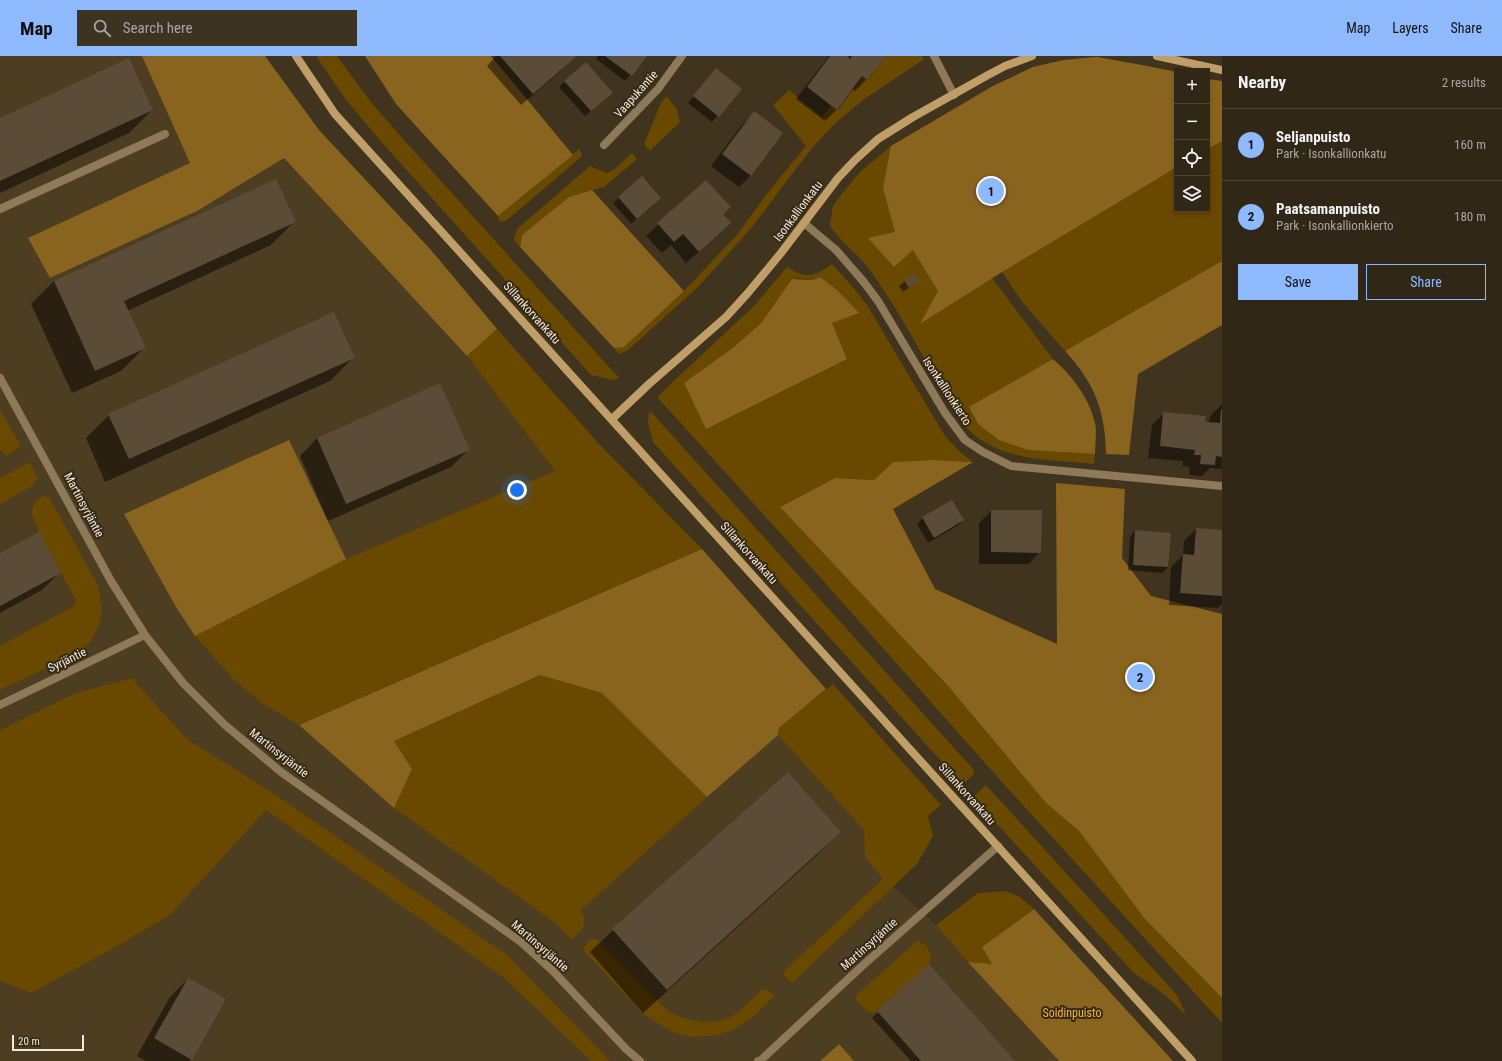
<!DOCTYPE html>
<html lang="en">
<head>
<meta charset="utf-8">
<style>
  body { margin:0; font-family:"Roboto Condensed",sans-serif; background:#3d3323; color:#f1f3f6 }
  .controls { position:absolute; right:12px; top:12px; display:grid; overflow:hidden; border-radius:0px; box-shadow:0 2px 6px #0003 }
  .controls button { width:36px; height:36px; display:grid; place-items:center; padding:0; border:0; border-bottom:1px solid #4c4435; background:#312716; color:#f1f3f6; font:20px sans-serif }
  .scale { position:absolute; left:12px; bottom:10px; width:72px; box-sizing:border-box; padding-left:4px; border:2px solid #f2eadd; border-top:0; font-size:11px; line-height:14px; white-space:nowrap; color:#f2eadd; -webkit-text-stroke:3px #362a15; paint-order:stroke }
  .you { position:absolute; left:517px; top:434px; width:14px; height:14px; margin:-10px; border:3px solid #fff; border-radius:50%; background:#1a73e8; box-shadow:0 0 0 6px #1a73e833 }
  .badge { display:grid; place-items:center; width:26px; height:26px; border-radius:50%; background:#8eb9fd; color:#111; font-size:13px; font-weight:700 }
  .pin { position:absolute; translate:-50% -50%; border:2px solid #fff; box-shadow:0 1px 4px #0006 }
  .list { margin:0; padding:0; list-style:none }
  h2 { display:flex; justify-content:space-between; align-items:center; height:52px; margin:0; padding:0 16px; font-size:17px }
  h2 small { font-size:13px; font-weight:400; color:#a8a5a1 }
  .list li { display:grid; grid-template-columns:26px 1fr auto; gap:12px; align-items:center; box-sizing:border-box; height:72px; padding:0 16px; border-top:1px solid #4c4435 }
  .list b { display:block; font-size:15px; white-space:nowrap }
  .list p { margin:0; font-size:13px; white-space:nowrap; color:#a8a5a1 }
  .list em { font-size:13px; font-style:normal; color:#a8a5a1 }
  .actions { display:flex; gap:8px; padding:12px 16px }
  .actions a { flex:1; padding:9px 0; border:1px solid #8eb9fd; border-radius:0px; text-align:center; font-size:14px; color:#8eb9fd }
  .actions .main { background:#8eb9fd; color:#111 }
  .icon { flex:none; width:22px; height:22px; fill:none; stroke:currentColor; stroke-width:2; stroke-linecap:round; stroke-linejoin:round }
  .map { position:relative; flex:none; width:1222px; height:1005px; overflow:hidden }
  header { display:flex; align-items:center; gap:24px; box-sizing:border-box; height:56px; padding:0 20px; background:#8eb9fd; color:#111 }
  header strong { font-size:19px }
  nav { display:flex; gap:22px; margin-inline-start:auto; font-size:14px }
  .search { width:280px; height:36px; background:#3d3323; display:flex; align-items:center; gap:10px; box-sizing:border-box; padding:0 14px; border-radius:0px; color:#a8a5a1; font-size:15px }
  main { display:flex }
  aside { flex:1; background:#312716 }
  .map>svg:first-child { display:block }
</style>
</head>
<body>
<header>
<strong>Map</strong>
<div class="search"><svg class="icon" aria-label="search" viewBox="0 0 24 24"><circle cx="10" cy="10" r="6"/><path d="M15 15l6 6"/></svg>Search here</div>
<nav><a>Map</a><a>Layers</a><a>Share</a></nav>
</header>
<main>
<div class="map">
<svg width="1222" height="1005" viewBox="0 0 1222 1005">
  <rect width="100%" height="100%" fill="#41341e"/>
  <path fill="#4d3d21" d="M 0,0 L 145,0 L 215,144 L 284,102 L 467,300 L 555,415 L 195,580 L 234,624 L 300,669 L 654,514 L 689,510 L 835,672 L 887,825 L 936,869 L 1060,1005 L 854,1005 L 839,988 L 820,1005 L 0,1005 L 0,925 L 31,937 L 187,683 L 132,622 L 75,637 L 0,674 Z"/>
  <path fill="#694800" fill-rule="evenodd" d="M 316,0 L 337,0 L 370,45 L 404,84 L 619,322 L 613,324 L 591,319 L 385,90 L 346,44 Z
    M 886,0 L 922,0 L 924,3 L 866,42 L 841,62 L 818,85 L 788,123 L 753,170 L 699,230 L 628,294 L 619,298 L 614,292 L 624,290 L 684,235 L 735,181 L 773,130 L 806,90 L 773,49 L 789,34 L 822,61 L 831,49 L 838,54 L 865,18 L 870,21 Z
    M 1097,1 L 1147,10 L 1177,16 L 1177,153 L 1207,153 L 1207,23 L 1222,25 L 1222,205 L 1065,295 L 1023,247 L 1002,216 L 992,222 L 1053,303 L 969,352 L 978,368 L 1028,394 L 1095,398 L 1094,408 C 1056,404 1010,406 977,381 C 957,366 945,339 933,317 C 913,282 893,246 870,214 C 858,197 840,187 830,169 L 833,150 L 841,139 L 860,116 L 891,90 L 993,30 L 1033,11 L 1064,4 Z
    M 667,40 L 677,54 L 680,66 L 650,95 L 644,88 L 661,47 Z
    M 579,93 L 582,98 L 581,101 L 506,165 L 499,166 L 498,160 Z
    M 632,97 L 637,103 L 604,131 L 569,141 L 522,179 L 520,191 L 514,184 L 517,173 L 590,110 L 607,117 L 615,113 Z
    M 832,208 L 852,230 L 867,249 L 945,380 L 961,397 L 973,406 L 934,404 L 893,406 L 874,424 L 835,422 L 780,451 L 948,630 L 1046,747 L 1079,775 L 1144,862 L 1222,942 L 1222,967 L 1010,735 L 811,511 L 658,342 L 661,337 L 754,250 L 787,211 C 806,223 814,221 832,208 ZM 798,222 L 813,224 L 858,257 L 832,267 L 847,303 L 685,327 L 734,291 L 761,267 L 792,223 Z
    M 497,273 L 599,388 L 702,493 L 299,669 L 263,648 L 234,624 L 195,580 L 346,503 L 555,415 L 467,300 Z
    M 0,353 L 21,390 L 7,400 L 0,394 Z
    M 649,356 L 652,357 L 974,714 L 973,719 L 965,727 L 962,728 L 923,685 L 653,386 L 648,367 Z
    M 29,406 L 38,422 L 32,430 L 0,448 L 0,422 Z
    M 43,440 L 49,441 L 98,529 L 102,555 L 98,572 L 89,587 L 73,600 L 0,634 L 0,590 L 74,550 L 76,545 L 39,476 L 31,456 L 35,446 Z
    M 540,619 L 602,637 L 707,741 L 581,854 C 589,870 582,873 572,884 L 557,868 L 394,752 L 412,713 L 394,685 Z
    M 132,622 L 187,683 L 276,739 L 507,899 L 610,1005 L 591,1005 L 504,922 L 266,754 L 170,859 L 105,897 L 31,937 L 0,925 L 0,674 L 75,637 Z
    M 833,628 L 941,749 L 928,760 L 933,780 L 917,808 L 792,927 L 782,917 L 883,823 L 865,801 L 864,774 L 778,679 L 779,672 Z
    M 986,729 L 1177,939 L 1186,959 L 1165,939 L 1134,917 L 974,743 L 975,739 Z
    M 1006,835 L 1020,841 L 1034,853 L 982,891 L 993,909 L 968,906 L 936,869 L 978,837 Z
    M 592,882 L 598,884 L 668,955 C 686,966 715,971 734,959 C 744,952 753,942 762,933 L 768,934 L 775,940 L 754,960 L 735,973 L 714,980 L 690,981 L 672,976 L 645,959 L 582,893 Z
    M 918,884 L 927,891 L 931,898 L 929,908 L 877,955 L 874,957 L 867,955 L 854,941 Z"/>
  <path fill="#88641f" d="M 142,0 L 265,0 L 319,74 L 431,194 L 497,273 L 467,300 L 284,102 L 197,155 L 50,222 L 28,182 L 190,107 Z
    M 365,0 L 491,0 L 573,99 L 498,160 L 396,48 Z
    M 1097,1 L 1147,10 L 1177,16 L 1177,111 L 1002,216 L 920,268 L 938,235 L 913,194 L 894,211 L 868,182 L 895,176 L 883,132 L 891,90 L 993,30 L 1033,11 L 1064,4 Z
    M 1207,23 L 1222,25 L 1222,85 L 1207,93 Z
    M 592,134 L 684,235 L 624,291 L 614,292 L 520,191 L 522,179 L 569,141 Z
    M 1222,205 L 1222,269 L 1138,318 L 1129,399 L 1106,398 C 1105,354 1095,328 1065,295 Z
    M 820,221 L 837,234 L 859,257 L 832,267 L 847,303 L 706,373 L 684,327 L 734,291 L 761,267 L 792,223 L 813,224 Z
    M 1053,303 C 1072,320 1089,341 1095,367 C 1097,376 1095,388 1095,398 L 1028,394 L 999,384 L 978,368 L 969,351 Z
    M 289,384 L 346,503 L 195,580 L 176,551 L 124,458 Z
    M 934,404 L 973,406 L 893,453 L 935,533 L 1057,588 L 1056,427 L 1125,433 L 1122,502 L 1151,540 L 1222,558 L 1222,942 L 1144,862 L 1079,775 L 1046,747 L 948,630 L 780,451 L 835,422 L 874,424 L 893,406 Z
    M 702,493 L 826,633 L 779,672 L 778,679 L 707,741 L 602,637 L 540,619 L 394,685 L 412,713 L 394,752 L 299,669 Z
    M 1034,853 L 1173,1005 L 1059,1005 L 968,906 L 992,908 L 982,891 Z
    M 839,988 L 854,1005 L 820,1005 Z"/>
  <path fill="#0007" d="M 496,0 L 574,0 L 563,13 L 521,49 L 487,10 Z
    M 598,0 L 646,0 L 625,25 L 596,3 Z
    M 829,0 L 845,0 L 848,2 L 850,0 L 884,0 L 867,23 L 855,35 L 852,33 L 837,53 L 825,65 L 796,43 Z
    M 716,13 L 740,33 L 712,66 L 688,47 Z
    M 565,25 L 606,42 L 585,60 L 559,31 Z
    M 152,54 L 129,77 L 0,137 L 0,63 Z
    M 754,57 L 751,119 L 739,131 L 711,110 L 742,69 Z
    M 642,121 L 654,148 L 631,168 L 613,147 Z
    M 706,125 L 722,158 L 718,179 L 686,207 L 671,189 L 662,197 L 646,180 Z
    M 294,166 L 271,189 L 127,255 L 144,292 L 121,315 L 72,337 L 31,248 L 54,225 Z
    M 914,218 L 918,225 L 903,236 L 899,230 Z
    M 353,302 L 330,325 L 105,426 L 86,382 L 109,359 Z
    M 1222,348 L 1222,413 L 1210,412 L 1202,420 L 1189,419 L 1190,411 L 1183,410 L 1183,405 L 1148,402 L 1152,369 L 1164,357 L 1209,367 L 1210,360 Z
    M 317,382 L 468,394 L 451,411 L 328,465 L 300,400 Z
    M 991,455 L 1040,496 L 1029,508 L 979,508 L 979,467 Z
    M 923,462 L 963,464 L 957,470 L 928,487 L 917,468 Z
    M 1196,473 L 1222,475 L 1222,548 L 1218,552 L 1169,549 L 1171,511 L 1183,499 L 1184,485 Z
    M 1135,475 L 1168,511 L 1162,517 L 1128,514 L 1130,481 Z
    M 0,498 L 60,516 L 42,534 L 0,557 Z
    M 840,776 L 817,799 L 643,957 L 590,896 L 613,874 Z
    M 929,910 L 1014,1005 L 911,1005 L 872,962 Z
    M 188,923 L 191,1003 L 189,1005 L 146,1005 L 137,1000 L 170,941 Z"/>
  <path fill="#5a4c36" d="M 500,0 L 575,0 L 576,1 L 533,38 Z
    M 605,0 L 647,0 L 632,20 Z
    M 830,0 L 847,0 L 850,3 L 852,0 L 886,0 L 867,24 L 862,20 L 837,54 L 807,31 Z
    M 129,2 L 153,54 L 0,125 L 0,62 Z
    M 586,6 L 613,37 L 591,55 L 564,25 Z
    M 716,12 L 742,33 L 719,61 L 693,40 Z
    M 754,55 L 783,77 L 751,120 L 722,98 Z
    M 642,120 L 661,142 L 637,163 L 618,141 Z
    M 276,123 L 296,166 L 124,245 L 146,292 L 95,315 L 54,225 Z
    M 706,124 L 731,151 L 723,158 L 731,167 L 699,196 L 683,178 L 674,186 L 657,167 Z
    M 914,217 L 919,225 L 909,232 L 904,224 Z
    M 334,256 L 355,302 L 129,403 L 108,358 Z
    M 440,327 L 470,394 L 346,448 L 317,382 Z
    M 1221,354 L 1222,354 L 1222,401 L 1216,400 L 1215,409 L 1200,408 L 1201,399 L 1194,399 L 1195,394 L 1160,390 L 1163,356 L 1206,360 L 1205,366 L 1220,367 Z
    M 952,444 L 964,464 L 934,482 L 922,461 Z
    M 991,454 L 1042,454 L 1041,497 L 991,496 Z
    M 1196,472 L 1222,474 L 1222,540 L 1180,537 L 1183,498 L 1194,499 Z
    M 1135,474 L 1171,477 L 1168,511 L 1133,509 Z
    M 39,476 L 61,517 L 0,550 L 0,497 Z
    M 788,716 L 841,776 L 667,934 L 612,873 Z
    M 929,908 L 1015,1005 L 921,1005 L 877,955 Z
    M 188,922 L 226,943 L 192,1004 L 154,982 Z"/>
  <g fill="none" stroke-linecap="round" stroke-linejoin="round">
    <path stroke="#8e7958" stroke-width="8" d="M 0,153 L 165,78"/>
    <path stroke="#8e7958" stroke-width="8" d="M 934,0 L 954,39
      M 604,89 L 658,33 L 682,0
      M 804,167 L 836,194 L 863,225 L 878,245 L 945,357 L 965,384 L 983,396 L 1011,410 L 1222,430
      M 0,322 L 111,525 L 145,579 L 183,627 L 225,669 L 281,716 L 521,886 L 553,915 L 626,993 L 640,1005
      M 0,649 L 145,579
      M 758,1005 L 761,1004 L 861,911 L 998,790"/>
    <path stroke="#bf9e68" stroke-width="8" d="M 296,0 L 335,58 L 1192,1005
      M 1157,0 L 1222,14
      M 612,363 L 649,328 L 726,261 L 747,238 L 781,197 L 838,122 L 855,104 L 878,83 L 913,61 L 988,19 L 1005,10 L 1032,0"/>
  </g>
  <g text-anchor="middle" stroke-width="4" stroke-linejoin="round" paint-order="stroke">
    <g font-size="12" fill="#f2eadd" stroke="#362a15">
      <text transform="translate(636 38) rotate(-48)" y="4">Vaapukantie</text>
      <text transform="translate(798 155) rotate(-53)" y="4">Isonkallionkatu</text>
      <text transform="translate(532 257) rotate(48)" y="4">Sillankorvankatu</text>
      <text transform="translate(947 335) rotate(57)" y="4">Isonkallionkierto</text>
      <text transform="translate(84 449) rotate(62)" y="4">Martinsyrjäntie</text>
      <text transform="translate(749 497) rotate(48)" y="4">Sillankorvankatu</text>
      <text transform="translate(67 604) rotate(-26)" y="4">Syrjäntie</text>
      <text transform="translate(279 697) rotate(38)" y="4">Martinsyrjäntie</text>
      <text transform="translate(967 738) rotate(48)" y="4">Sillankorvankatu</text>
      <text transform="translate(869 888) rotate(-42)" y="4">Martinsyrjäntie</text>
      <text transform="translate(540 890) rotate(41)" y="4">Martinsyrjäntie</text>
    </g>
    <g font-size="12" fill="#f5b53c" stroke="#362a15">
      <text x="1072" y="961">Soidinpuisto</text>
    </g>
  </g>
</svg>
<div class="controls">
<button>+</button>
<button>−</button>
<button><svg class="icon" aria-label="locate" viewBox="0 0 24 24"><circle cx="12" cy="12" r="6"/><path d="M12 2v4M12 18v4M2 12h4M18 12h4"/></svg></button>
<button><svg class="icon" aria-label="layers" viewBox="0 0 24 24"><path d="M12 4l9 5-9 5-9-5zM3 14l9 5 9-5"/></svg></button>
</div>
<div class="scale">20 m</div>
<div class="you"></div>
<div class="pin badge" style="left:991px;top:135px">1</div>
<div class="pin badge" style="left:1140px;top:621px">2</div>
</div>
<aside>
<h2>Nearby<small>2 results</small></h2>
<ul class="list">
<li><span class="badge">1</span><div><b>Seljanpuisto</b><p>Park · Isonkallionkatu</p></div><em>160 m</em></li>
<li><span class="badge">2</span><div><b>Paatsamanpuisto</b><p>Park · Isonkallionkierto</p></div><em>180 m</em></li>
</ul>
<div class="actions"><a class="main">Save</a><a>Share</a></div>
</aside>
</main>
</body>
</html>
